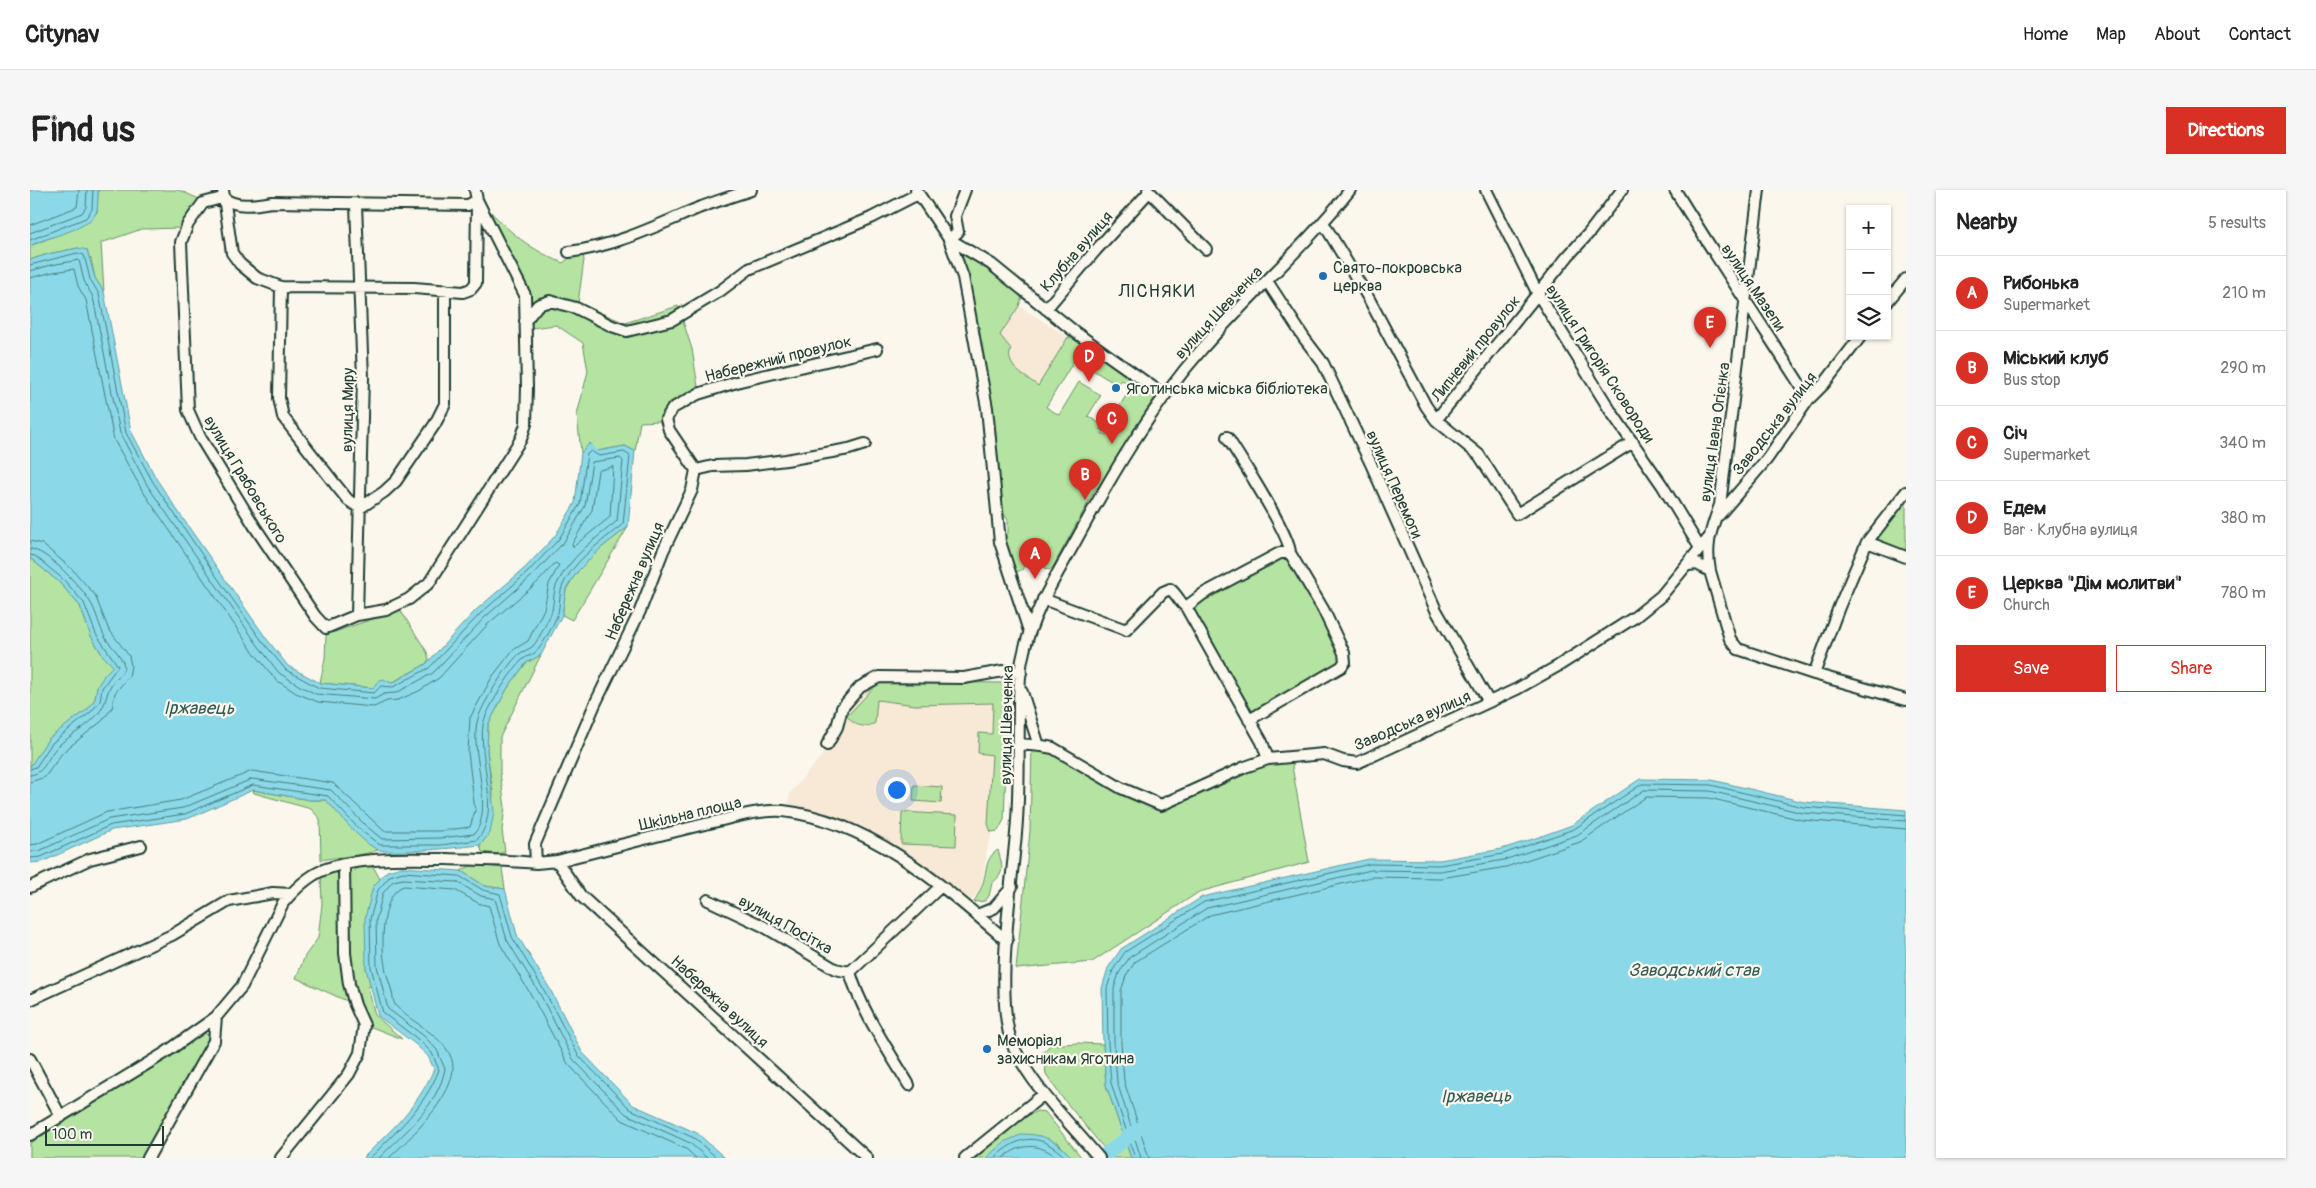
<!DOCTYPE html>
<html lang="en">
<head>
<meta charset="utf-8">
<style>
  body { margin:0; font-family:Pangolin,sans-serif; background:#f6f6f6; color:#222 }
  .controls { position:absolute; right:15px; top:15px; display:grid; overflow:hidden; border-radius:0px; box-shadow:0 1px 4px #0004 }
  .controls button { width:45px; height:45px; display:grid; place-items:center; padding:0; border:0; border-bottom:1px solid #e0e0e0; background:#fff; color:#222; font:25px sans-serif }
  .scale { position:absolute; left:15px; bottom:12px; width:119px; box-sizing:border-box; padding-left:5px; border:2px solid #1f3d34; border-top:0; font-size:14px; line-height:18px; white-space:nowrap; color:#1f3d34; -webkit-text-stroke:4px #fbf7ec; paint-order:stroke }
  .you { position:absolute; left:866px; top:599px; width:18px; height:18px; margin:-12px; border:4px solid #fff; border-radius:50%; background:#1a73e8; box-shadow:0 0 0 8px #1a73e833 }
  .badge { display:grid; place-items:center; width:32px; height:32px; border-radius:50%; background:#d93025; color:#fff; font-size:16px; font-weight:700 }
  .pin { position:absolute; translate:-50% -41px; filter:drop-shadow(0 1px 2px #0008) }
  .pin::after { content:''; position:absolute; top:26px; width:18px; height:15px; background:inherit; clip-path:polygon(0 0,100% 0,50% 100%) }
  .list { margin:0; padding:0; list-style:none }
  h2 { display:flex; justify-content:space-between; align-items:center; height:65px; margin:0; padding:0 20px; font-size:21px }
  h2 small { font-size:16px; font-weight:400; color:#767676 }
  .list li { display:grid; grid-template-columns:32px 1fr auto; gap:15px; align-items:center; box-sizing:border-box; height:75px; padding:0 20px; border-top:1px solid #e0e0e0 }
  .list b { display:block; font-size:19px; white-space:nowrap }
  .list p { margin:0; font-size:16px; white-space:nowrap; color:#767676 }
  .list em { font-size:16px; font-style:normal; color:#767676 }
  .actions { display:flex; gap:10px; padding:15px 20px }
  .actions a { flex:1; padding:11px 0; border:1px solid #d93025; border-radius:0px; text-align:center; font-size:18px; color:#d93025 }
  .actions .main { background:#d93025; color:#fff }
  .icon { flex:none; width:28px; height:28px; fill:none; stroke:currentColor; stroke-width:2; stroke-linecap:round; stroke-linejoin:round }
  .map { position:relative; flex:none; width:1876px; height:968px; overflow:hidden; border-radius:0px }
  header { display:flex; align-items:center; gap:30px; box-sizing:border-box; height:70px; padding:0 25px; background:#fff; border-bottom:1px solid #e0e0e0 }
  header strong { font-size:24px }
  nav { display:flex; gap:28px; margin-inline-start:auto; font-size:18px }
  .intro { display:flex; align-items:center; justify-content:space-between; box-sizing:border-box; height:120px; padding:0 30px }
  h1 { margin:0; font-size:35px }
  .button { padding:12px 22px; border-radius:0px; background:#d93025; color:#fff; font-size:18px; font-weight:700 }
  main { display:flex; gap:30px; padding:0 30px }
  aside { flex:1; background:#fff; border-radius:0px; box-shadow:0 1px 4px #0004 }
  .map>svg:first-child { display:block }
</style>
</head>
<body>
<header>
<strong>Citynav</strong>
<nav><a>Home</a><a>Map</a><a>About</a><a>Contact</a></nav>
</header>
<div class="intro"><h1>Find us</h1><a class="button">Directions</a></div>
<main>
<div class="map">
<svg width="1876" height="968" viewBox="0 0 1876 968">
  <rect width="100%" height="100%" fill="#fbf7ec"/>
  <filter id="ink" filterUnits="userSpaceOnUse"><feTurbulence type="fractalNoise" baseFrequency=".02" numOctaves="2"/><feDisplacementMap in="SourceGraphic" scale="10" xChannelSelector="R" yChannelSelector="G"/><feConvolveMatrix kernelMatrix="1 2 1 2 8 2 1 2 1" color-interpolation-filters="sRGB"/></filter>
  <g filter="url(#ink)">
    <path fill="#f7e9d5" d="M 989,116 L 1038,147 L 1008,196 L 960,160 Z
      M 847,493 L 968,495 L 965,633 L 957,659 L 952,693 L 945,706 L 938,714 L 873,662 L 832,642 L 758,619 L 760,603 L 800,556 L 814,519 L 833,498 Z"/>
    <path fill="#b5e3a1" stroke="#6a906a" d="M 68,0 L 149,0 L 169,9 L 151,38 L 112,39 L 71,53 L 74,102 L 65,88 L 61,69 L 48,58 L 18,64 L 0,70 L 0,56 L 59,32 L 67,22 Z
      M 449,9 C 476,39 495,57 533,73 L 542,65 L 553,65 L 554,70 L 548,113 L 595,133 L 648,116 L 662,159 L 668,197 L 665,201 C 650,209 634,213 630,231 L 610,232 L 605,261 L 595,256 L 568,261 L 560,254 L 551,263 L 547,225 L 558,181 L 553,153 L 526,135 L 501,138 L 493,105 Z
      M 925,58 C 947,75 972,86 992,107 L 989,116 L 970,145 L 981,159 C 974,177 996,186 1008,196 L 1038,147 L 1048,151 L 1078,172 L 1082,171 L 1086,174 L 1087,179 L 1101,189 L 1098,194 L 1092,190 L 1087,195 L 1045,169 L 1016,217 L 1029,225 L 1049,192 L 1071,205 L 1058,226 L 1072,235 L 1070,239 L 1074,241 L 1072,244 L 1083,244 L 1076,239 L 1087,221 L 1090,224 L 1096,222 L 1089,217 L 1105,191 L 1126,206 L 1115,222 L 1116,225 L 1090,261 L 1070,297 L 1066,298 L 1023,377 L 1019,380 L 998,367 L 993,379 L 987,382 L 981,379 L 971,349 L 978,343 L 978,330 L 973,323 L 966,289 L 965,238 L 961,206 Z
      M 1876,306 L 1876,369 L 1846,357 L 1845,347 Z
      M 598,337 L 542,430 L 532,425 C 534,416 534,405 537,398 C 550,372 576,354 598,337 Z
      M 1258,366 L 1263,369 L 1312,467 L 1309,474 L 1223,521 L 1219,519 L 1160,418 L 1170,410 L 1248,367 Z
      M 0,368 L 30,393 L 50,416 L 61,446 L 73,466 L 83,476 L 67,497 L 65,509 L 58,519 L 19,549 L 0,577 Z
      M 369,418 L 397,462 L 399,469 L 396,474 L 361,493 L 357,492 L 344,498 L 290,493 L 295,468 L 296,445 L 351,426 Z
      M 511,465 L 470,547 L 470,583 L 475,617 L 472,640 L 475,662 L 468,664 L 452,662 L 450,655 L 460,643 L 463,603 L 457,561 L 458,535 L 477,499 L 496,473 Z
      M 849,492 L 979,493 L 974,630 L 968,641 L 961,642 L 958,634 L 962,565 L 948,563 L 949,543 L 962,544 L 963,513 L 885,515 L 847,510 L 845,533 C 835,539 824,536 817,526 Z
      M 1002,555 L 1009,556 L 1131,615 L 1215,577 L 1271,567 L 1262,576 L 1279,672 L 1169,702 L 1062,772 L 986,779 L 1000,641 Z
      M 884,595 L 912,597 L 911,613 L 883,611 Z
      M 223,600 L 280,610 L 296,610 L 327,643 L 348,660 C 330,667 310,666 291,670 L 290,629 L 281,619 L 224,603 Z
      M 872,622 L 927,625 L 926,656 L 871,654 Z
      M 968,660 C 972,675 976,683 962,693 L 959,706 L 955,711 L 944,712 C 947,706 951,699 953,693 C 957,680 955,668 968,660 Z
      M 450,675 L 472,678 L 475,699 L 455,696 L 431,681 L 440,676 Z
      M 339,676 L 344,678 L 350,689 L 343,697 L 336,778 L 341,796 L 338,797 L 345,825 L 372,849 L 339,836 L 321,789 L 317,690 C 322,678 327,678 339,676 Z
      M 303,681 L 308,684 L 310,688 L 319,812 L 266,788 L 275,766 L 288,748 L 292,714 L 291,686 Z
      M 173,842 L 181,847 L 116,968 L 0,968 L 0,953 L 129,874 Z
      M 1047,853 L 1073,854 L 1076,895 L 1101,968 L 1082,968 L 1030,905 L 1016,884 L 1013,862 L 1020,855 Z
      M 1007,921 L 1015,922 L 1052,968 L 1043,968 L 1027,952 L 959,966 L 956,968 L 941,968 L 990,930 Z"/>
    <path fill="#8bd9e8" stroke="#609ba0" d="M 0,0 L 68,0 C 68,6 68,14 67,20 C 63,40 16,46 0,56 Z
      M 48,58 L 57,60 L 65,88 L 74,102 L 101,241 L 127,290 L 160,339 L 236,448 L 258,476 L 290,493 L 343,498 L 348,491 L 353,489 L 362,493 L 396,474 L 446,420 L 495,378 L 525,346 L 545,313 L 551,263 L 560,253 L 568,261 L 595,256 L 605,261 L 598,337 L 572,357 L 547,382 L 536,399 L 532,425 L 511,465 L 496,473 L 477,499 L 458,535 L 457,561 L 464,622 L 460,643 L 450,655 C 434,657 357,665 346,659 C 326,647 311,626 296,610 L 280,610 L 223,600 L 157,629 L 82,640 L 12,672 L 0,673 L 0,577 L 18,549 L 58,519 L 65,509 L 67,497 L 75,484 L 83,476 L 73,466 L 61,446 L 50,416 L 30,393 L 0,368 L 0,70 L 18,64 Z
      M 1610,589 L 1682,590 L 1774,612 L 1876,620 L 1876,968 L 1101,968 L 1076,895 L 1073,854 L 1072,798 L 1078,778 L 1091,759 L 1172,707 L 1339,669 L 1410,670 L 1472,659 L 1509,647 L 1542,635 Z
      M 372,677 L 431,681 L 455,696 L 475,699 L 487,745 L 520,799 L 552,862 L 603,915 L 667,943 L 695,968 L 333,968 C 362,939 387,918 404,879 L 398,866 L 385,854 L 348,826 L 336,778 L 335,728 L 343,697 L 357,681 Z
      M 993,944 C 1018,945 1026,951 1043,968 L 956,968 L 974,952 Z"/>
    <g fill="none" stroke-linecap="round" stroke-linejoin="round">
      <path stroke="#4a7b7c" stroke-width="1" d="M 0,35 L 47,17 L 49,0
        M 0,43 L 52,23 L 56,17 L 57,0
        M 0,50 L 56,28 L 62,19 L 63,0
        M 0,75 L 47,63 L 54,65 L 60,89 L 69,104 L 96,243 L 123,292 L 193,396 L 232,451 L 256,480 L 289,498 L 344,503 L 351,496 L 363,497 L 399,478 L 450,424 L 498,382 L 529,349 L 550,314 L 557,264 L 561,261 L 569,266 L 594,262 L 600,266 L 593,334 C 571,352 544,370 532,397 C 529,405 530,415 528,423 C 524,434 515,451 508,460 C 504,465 496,466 492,470 C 481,481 455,521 453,535 C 448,571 472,622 447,650 L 411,655 L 350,655 L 330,640 L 298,606 L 223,595 L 155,624 L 81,635 L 11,667 L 0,668
        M 0,81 L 21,75 L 49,70 L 54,91 L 63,107 L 90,243 L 117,295 L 227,454 L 249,483 L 270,496 L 286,504 L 345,509 L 354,504 L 366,503 L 403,483 L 454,428 L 502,386 L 534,352 L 555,316 L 562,272 L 590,268 L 593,271 L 587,331 C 565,349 540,367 527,394 C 523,402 524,412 522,420 C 520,427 507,453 502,457 C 498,460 493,461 489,464 C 477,475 450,517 447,532 C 440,564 465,621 444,644 L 410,648 L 352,649 L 335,635 L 301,600 L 222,589 L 153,618 L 79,629 L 9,661 L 0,662
        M 0,88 L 23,82 L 44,79 L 48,96 L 56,110 L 84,250 L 112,300 L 221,459 L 246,490 L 266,503 L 288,512 L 344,517 L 357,511 L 368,510 L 389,501 L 409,488 L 459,433 L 508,392 L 525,373 L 529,375 L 519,394 L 514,419 L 498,451 L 483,460 L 462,487 L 440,528 L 438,562 L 445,621 L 440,637 L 410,641 L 354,641 L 303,593 L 222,581 L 151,610 L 77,622 L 7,654 L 0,655
        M 583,277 L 580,327 L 543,357 L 542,354 L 562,320 L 568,281 Z
        M 0,351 L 12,354 L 42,379 L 65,405 L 78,438 L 99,466 L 101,476 L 99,486 L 85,503 L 82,518 L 72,531 L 33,562 L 15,587 L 0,592
        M 0,359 C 16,359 51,397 59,410 C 67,422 69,437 76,449 C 81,456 94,468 94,477 C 93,484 87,487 83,492 C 75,503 78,513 67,525 C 56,538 40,545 28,556 C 18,565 15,584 0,585
        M 0,365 L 5,366 L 34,390 L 54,413 L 66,444 L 88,476 L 72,498 L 70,511 L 61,522 L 22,553 L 6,577 L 0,579
        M 340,968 C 367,941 395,916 409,880 L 402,863 L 389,850 L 353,823 L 341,777 L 340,729 L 348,700 L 360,686 L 373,682 L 429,686 L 453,700 L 470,704 L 482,747 L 515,802 L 548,865 L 600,919 L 664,948 L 687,968
        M 349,968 C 374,943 408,916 415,879 L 407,860 L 394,846 L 358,819 L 347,776 L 346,730 L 353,703 L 363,691 L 373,689 L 427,692 L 451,706 L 465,709 L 477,750 L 510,804 L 543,869 L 596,924 L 660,953 L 677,968
        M 359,968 C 380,948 421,910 423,879 C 424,849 380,833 366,816 C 363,813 363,806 362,802 C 360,793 356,785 355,776 C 351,757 351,702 374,696 L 425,700 L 448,713 L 459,716 L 470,754 L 503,808 L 538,874 L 592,930 L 656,959 L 666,968
        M 964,968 C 990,944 1010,942 1036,968
        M 973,968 C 990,953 1010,952 1027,968
        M 1105,968 L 1081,893 L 1078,853 L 1077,798 L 1083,780 L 1095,762 L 1174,712 L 1340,674 L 1410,675 L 1473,664 L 1544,639 L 1612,594 L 1681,595 L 1773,617 L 1876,625
        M 1111,968 L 1087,892 L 1084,853 L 1084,799 L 1089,783 L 1100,767 L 1177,718 L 1341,680 L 1410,681 L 1474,670 L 1547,645 L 1614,600 L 1680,601 L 1773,623 L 1876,631
        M 1119,968 L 1094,891 L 1091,853 L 1091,801 L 1096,786 L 1105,772 L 1180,725 L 1341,687 L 1411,688 L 1476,677 L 1550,652 L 1616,607 L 1679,608 L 1772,630 L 1876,639"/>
      <path stroke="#8bd9e8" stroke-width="14" d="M 1075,965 L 1108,939"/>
      <defs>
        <path id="minor" d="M 193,0 L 202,63 L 210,74 L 227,88 L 251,97 L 249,208 L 253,227 L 305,294 L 318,310 L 330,318 L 354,302 L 366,291 L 405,234 L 415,214 L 415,100
          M 886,0 L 919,49 L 933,87 L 957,218 L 970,352 L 999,441
          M 935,0 L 925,26 L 928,42 L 919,49 L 961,74 L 1045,142 L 1134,205
          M 1118,0 L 1176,59
          M 1456,0 L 1508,104 L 1580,220 L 1632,295 L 1670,358
          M 1645,0 C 1688,71 1735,139 1779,209
          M 192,8 L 173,13 L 158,34 L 151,52 L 158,220 L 170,247 L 225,337 L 285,426 L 296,438 L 327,425 L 356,420 L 379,409 L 399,393 L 491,249 L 496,234 L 497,197 L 495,105 L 447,10 L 445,0
          M 192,8 C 209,18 224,15 242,12 L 438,15 L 447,10
          M 326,15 L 333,187 L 327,425
          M 1294,34 L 1339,109 L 1396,216 L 1406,230 L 1449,265 L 1487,324 L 1603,252
          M 539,62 C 585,56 624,37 666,19 C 684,12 703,6 721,0
          M 1237,91 L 1274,148 L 1293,173 L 1341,274 L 1406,420 L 1459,512
          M 251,97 L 384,98 L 433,102 L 441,99 L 446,93 L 447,11
          M 1857,112 L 1876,89
          M 1016,119 L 1066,60 L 1119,2
          M 495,131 L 508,115 L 520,111 L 546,118 L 582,136 L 597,141 L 642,130 L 690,101 L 719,79 L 841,28 L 888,4
          M 1406,230 L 1538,66 L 1559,43 L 1592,0
          M 1197,247 C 1209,266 1261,346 1260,363
          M 666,280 L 639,240 L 636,229 L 643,218 L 668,204 L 710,191 L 847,159
          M 666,280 L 683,276 L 716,275 L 756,270 L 819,259 L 835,254
          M 1689,325 L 1737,269 L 1779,209 L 1794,194 L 1831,146
          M 1837,352 L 1876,367
          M 1659,375 L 1667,374 L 1680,381 L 1700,449 L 1708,459 L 1784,484 L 1876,510
          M 1680,381 C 1675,354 1681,340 1690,315 L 1729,0
          M 1013,409 L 1096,440 L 1133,402 L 1140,399 C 1147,404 1149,412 1156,417 L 1232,552 L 1238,569
          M 1156,417 L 1173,404 L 1250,363 L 1260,363 L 1293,419 L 1314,463 L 1315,472 L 1311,477 L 1219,530
          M 1784,484 L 1809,417 L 1837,352 L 1876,302
          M 992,502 L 1009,556
          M 989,554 L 1012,556 L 1023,558 L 1091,598 L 1131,615 L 1215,577 L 1238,569 L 1294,564 L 1313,571 L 1327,573 L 1487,499 L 1528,476 L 1605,427 L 1631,406 L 1678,349
          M 797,555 L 807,537 L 812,518 L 830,497 L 849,487 L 934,488 L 973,481 L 991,483
          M 527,671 L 551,706 L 837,968
          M 506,673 L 505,654 L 565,514 L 610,421 L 633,361 L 662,300 L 666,280
          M 0,697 L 60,669 L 111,656
          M 678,710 L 733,736 L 805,779 L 820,782
          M 947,725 L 964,718 L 982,697
          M 820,782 C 831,821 859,861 879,895
          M 820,782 L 910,697
          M 0,810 L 142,745 L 199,711 L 243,703 L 261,704
          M 0,869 L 31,927
          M 0,945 L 135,863 L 186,827 L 212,796 L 253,713 C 264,700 276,688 291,681 C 325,666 380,669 417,669 C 447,670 476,670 506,673 L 527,671 C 576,659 625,646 675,634 C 699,629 728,619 753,621 C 841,631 913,696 977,751
          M 118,968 L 184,851 L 186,827
          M 251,968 L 319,884 L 330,863 L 334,835 L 325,815 L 319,794 L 315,763 L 314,674
          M 935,968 L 1014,904
          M 1069,968 C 1040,933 1004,899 984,858 C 963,815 982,694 986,643 C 990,602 988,561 989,520 C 989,504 989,486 992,470 C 1000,428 1023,391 1044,354 C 1081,286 1121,217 1172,159 C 1220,104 1275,57 1320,0"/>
      </defs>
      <use href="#minor" stroke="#1f3d34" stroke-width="14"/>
      <use href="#minor" stroke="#fbf7ec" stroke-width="10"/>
    </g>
  </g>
  <g fill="#1f6fb2" stroke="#fbf7ec" stroke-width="2">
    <circle cx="1293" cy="86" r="5"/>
    <circle cx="1086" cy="198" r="5"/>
    <circle cx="957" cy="859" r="5"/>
  </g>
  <g text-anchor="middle" stroke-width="4.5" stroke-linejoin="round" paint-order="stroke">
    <g font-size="16" fill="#1f3d34" stroke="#fbf7ec">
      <text transform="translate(1046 61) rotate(-49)" y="6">Клубна вулиця</text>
      <text transform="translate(1724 97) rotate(56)" y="6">вулиця Мазепи</text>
      <text transform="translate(1188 122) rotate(-47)" y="6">вулиця Шевченка</text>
      <text transform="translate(1445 158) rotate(-51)" y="6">Липневий провулок</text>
      <text transform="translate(748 168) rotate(-14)" y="6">Набережний провулок</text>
      <text transform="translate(1571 173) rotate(57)" y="6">вулиця Григорія Сковороди</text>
      <text transform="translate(317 220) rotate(-89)" y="6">вулиця Миру</text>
      <text transform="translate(1744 233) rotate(-52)" y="6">Заводська вулиця</text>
      <text transform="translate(1684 242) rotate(-82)" y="6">вулиця Івана Огієнка</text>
      <text transform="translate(216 289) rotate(59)" y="6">вулиця Грабовського</text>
      <text transform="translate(1365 294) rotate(66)" y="6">вулиця Перемоги</text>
      <text transform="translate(604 391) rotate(-67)" y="6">Набережна вулиця</text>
      <text transform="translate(1382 530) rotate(-24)" y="6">Заводська вулиця</text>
      <text transform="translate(976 535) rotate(-89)" y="6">вулиця Шевченка</text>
      <text transform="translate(660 623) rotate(-13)" y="6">Шкільна площа</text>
      <text transform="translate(756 734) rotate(29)" y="6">вулиця Посітка</text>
      <text transform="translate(690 811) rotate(43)" y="6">Набережна вулиця</text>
    </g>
    <g font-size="16" fill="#1f3d34" stroke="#fbf7ec" text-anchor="start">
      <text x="1303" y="83">Свято-покровська<tspan x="1303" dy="18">церква</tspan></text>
      <text x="1096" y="204">Яготинська міська бібліотека</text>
      <text x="967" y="856">Меморіал<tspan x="967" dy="18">захисникам Яготина</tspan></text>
    </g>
    <g font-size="18" letter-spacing="1" fill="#1f3d34" stroke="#fbf7ec">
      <text x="1127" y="107">ЛІСНЯКИ</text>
    </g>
    <g font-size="18" font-style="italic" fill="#355c58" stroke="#fbf7ec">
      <text x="169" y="524">Іржавець</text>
      <text x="1664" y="786">Заводський став</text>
      <text transform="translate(1446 906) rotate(-1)" y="6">Іржавець</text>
    </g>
  </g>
</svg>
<div class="controls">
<button>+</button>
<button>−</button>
<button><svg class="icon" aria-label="layers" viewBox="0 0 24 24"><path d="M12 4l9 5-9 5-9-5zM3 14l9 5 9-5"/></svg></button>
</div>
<div class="scale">100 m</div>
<div class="you"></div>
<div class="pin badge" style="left:1005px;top:389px">A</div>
<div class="pin badge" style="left:1055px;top:310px">B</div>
<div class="pin badge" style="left:1082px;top:254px">C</div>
<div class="pin badge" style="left:1059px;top:192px">D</div>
<div class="pin badge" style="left:1680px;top:158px">E</div>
</div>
<aside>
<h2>Nearby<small>5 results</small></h2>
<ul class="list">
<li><span class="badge">A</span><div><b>Рибонька</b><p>Supermarket</p></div><em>210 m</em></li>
<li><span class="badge">B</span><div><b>Міський клуб</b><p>Bus stop</p></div><em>290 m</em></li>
<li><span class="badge">C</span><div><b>Січ</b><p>Supermarket</p></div><em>340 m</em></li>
<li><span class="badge">D</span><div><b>Едем</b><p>Bar · Клубна вулиця</p></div><em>380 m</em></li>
<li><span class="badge">E</span><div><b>Церква &quot;Дім молитви&quot;</b><p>Church</p></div><em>780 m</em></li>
</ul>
<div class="actions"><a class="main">Save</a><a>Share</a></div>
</aside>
</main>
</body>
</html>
